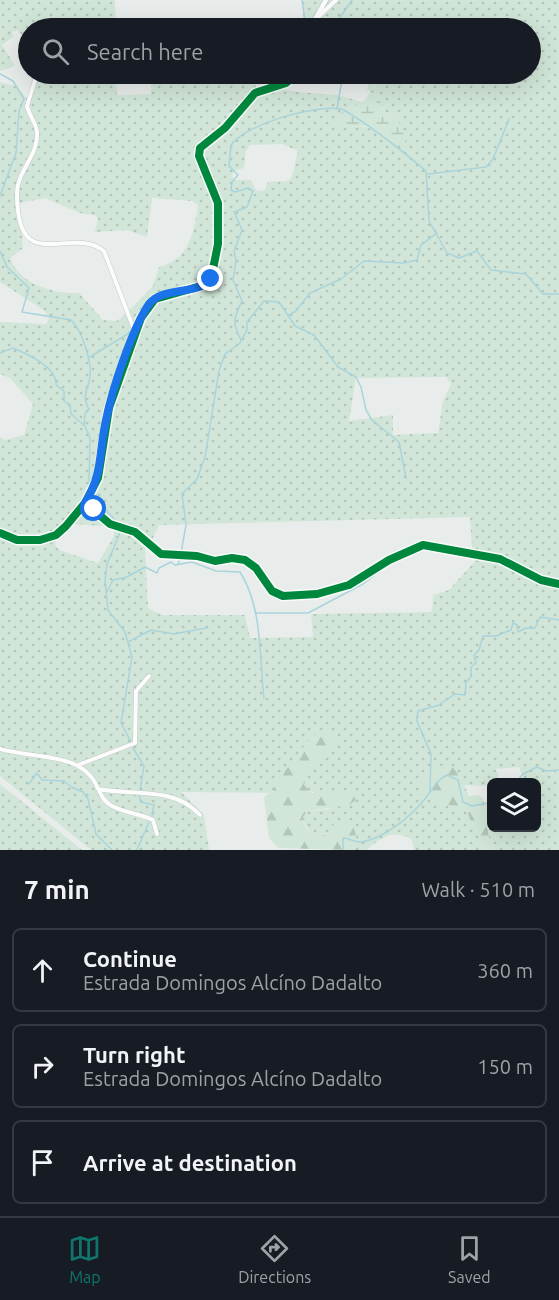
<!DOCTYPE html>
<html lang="en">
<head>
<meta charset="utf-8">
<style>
  body { margin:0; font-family:Ubuntu,sans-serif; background:#20242c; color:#f1f3f6 }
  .controls { position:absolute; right:18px; bottom:18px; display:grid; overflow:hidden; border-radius:9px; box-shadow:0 6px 24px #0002 }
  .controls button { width:54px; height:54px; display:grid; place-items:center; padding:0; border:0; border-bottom:2px solid #363941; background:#171b24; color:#f1f3f6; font:30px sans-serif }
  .stop { position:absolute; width:18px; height:18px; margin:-14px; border:4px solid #1a73e8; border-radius:50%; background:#fff }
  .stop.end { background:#1a73e8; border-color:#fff; box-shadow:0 2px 6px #0008 }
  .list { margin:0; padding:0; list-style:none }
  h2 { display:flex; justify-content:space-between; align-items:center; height:78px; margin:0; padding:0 24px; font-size:26px }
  h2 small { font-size:20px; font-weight:400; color:#9ea1a6 }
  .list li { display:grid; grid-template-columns:39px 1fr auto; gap:18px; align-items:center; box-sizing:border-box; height:84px; margin:0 12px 12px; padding:0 12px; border:2px solid #363941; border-radius:9px }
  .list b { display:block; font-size:22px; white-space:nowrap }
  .list p { margin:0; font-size:20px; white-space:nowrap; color:#9ea1a6 }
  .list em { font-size:20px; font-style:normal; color:#9ea1a6 }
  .icon { flex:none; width:33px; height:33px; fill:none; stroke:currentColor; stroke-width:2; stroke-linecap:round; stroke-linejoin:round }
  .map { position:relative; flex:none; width:559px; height:850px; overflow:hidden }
  .search { position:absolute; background:#171b24; box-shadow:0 6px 24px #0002; left:18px; right:18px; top:18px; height:66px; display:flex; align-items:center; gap:15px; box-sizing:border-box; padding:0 21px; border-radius:33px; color:#9ea1a6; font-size:22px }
  .sheet { height:366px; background:#171b24 }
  nav { display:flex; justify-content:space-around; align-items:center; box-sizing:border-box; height:84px; border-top:2px solid #363941; background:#171b24; font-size:16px; color:#9ea1a6 }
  nav a { display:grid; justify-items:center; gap:3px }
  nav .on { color:#0f766e }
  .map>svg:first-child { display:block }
</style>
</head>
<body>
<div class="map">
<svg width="559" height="850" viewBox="0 0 559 850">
  <defs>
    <pattern id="grass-dots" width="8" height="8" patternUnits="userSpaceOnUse" patternTransform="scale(1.5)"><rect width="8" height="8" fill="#d1e6d8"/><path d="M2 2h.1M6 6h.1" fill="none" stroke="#b3c6ba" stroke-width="1.8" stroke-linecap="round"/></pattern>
    <pattern id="forest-firs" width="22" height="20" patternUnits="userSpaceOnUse" patternTransform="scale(1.5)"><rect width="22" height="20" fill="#d1e6d8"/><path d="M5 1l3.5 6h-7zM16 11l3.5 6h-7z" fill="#b3c6ba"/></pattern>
    <pattern id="wetland-marsh" width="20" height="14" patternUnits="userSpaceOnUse" patternTransform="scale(1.5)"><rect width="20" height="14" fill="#d1e6d8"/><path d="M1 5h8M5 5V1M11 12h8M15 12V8" fill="none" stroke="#b3c6ba"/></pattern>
  </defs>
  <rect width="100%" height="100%" fill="#e8edeb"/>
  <path fill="url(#grass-dots)" fill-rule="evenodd" d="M 0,0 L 115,0 L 116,28 L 28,28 L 28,44 L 18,30 L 12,32 L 14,36 L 2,45 L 15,66 L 0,71 Z
    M 303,0 L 559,0 L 559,850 L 496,850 L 489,838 L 484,803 L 491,803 L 492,828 L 536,828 L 536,782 L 525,782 L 519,767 L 495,769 L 499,775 L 495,782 L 483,786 L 464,785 L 458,776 L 422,780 L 423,798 L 466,810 L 485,850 L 414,850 L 412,840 C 393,828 381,838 366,850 L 353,850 L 356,835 L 353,826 L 333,825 L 326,835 L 311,835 L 302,819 L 307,811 L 329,809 L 355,794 C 340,795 313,799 304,785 L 314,735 L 299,752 L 297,760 L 277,779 L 275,789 L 270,793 L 181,792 L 204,815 L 209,850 L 91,850 L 0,776 L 0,437 L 5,440 L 24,435 L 33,404 L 10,378 L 0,374 L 0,322 L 46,324 L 49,319 L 45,311 L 0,282 L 0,82 L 15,86 L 27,98 L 32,96 L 36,87 L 35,77 L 39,74 L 116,74 L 117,95 L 151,94 L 151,82 L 160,82 L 165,74 L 261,74 L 253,93 L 277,88 L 297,92 L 337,95 L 363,102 L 345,111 L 352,127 C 369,124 377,132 390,142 L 404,137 L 392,114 L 384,112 L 379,98 L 380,83 L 373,85 L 373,91 L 367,90 L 370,74 L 530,74 L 530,28 L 303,28 ZM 282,144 L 298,151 L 292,176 L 288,181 L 268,182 L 265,190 L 257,191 L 251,180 L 235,180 L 232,176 L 234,171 L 244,168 L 246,151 L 250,145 ZM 45,198 L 80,213 L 94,215 L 98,218 L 95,232 L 127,230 L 147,237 L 152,198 L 192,201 L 198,205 C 194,232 190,259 159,267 L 153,286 L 128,312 L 117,321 L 103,320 L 79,293 C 54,294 20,285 10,258 L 23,248 L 20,203 ZM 446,377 L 451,384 L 443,401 L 438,433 L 393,435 L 393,415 L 349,421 L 356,378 ZM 470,517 L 472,549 L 477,559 L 449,590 L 433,595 L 432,612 L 311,614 L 313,637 L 250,638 L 245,615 L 162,615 L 148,608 L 145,547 L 151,542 L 159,525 ZM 74,524 L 115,527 L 113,538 L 98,563 L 59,550 L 55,545 L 56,541 Z
    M 0,784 L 82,850 L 0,850 Z"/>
  <path fill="url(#forest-firs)" d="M 324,729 L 334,734 L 336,747 L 309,771 L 304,785 L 312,793 L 355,794 L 360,797 L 349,805 L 307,811 L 302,819 C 307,833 311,837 326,835 L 333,825 L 340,821 L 353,826 L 356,835 L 353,850 L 278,848 L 269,838 L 264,797 L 273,791 L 278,776 L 297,760 L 299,752 L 314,735 Z
    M 447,764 C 458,768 465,786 469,796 L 478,795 L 483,798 L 489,838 L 496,850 L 485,850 L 466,810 L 423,798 C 416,778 430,768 447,764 Z"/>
  <path fill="url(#wetland-marsh)" d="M 377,82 L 380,83 L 379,98 L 384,111 L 397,117 L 406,140 L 404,143 C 388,146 383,133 370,127 C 359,123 347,131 337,123 L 336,116 L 365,100 Z"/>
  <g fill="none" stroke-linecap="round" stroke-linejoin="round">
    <path stroke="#a9d4db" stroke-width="1.5" d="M 302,0 L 305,21 L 309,27
      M 319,28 L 329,28
      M 333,28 L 352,0
      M 0,74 L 13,81 L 24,99 L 19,111 L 16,153 L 0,196
      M 337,108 L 343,74
      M 428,174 L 486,167 L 493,159 L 509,119
      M 0,251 L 7,267 L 29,288 L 22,312 L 71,320 C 82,330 92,362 90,377 C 88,390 81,396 89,409 L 85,414 L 84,425
      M 289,315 L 296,311 L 310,293 L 341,279 L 364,261 L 404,263 L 417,260 L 421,245 L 437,233
      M 241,340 C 232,322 233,320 242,301 L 233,280 L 236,261 L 234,251 L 242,230 L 234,212 L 247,207 L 253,191 L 248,188 L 235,192 L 231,190 L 232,182 L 238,175 L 229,166 L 231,145 C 245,124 322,102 344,110 C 375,129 399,148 426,171 L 429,221 L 447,253 L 459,258 L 477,251 L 491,270 L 526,274 L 543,294 L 559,294
      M 0,353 L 13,348 C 27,354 58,367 56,385 L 64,391 L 64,401 L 70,405 L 71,414 L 85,426 L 90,438 L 89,486 C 100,500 107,514 121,526
      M 88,358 L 131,332
      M 121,530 L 107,564 L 105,581 L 108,610 L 125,632 L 132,657 L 121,723 L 131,742
      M 181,553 L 186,525 L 182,494 L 197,479 L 205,457 L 219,371 L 225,354 L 240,343 L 247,330 L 247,322 L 264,301 L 279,302 L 295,326 L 314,335 L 338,367 L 356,377 L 361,387 L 366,410 L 372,420 L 399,442 L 406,478
      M 178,564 L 180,558
      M 107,592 L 113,580 L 127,577 L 145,567 L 157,573 L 159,568 L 171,562 L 175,565 L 192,562 L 216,571 L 240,572 C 263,608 259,657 264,698
      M 255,613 L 308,613 L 363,584 L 390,563
      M 128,642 L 151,630 L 174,634 L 206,628
      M 133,748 L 144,766 L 140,790
      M 516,782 L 523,774 L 537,767 L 546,771 L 559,770
      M 29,784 L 37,773 L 42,780 L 64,781 L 71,787 L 83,792 L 88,799 L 96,834 L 112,850
      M 430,792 L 431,754 L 417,721 L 418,711 L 439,705 L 455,694 L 465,695 L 466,682 L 471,677 L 471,667 L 476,663 L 474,655 L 479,650 L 483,636 L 496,636 L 511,630 L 513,623 L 517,625 L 518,632 L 526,628 L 535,628 L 540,617 L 559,620
      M 139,795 L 141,802 L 154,805 L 152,816
      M 137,850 L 149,822
      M 343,850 L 343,838 C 349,838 356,843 361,842 C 384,839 411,816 424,800 C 432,791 436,780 447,775 L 458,780 L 463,802 L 472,806 L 492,802"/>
    <defs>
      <path id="minor" d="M 315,20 L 336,0
        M 36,77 L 27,106 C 29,115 36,123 37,132 C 39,155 17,171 17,193 C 17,279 69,224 104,251 L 135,332
        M 85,503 L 110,524 L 135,532 L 161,554 L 197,556 L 215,561 L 232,558 L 245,560 L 256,568 L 272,591 L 283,596 L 317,594 L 349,585 L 389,560 L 423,545 L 500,559 L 541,580 L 559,584
        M 0,749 C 33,759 84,751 98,789 C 134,796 174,786 200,815
        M 78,765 L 135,743 L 136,691 L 149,676
        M 99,790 C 107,814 134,810 153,820 L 157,834"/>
      <path id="tertiary" d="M 310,28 L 326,0
        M 0,533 L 17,540 L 40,540 L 56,535 L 66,526 L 85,503 L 98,478 L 109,408 L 141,318 L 155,299 L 201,286 L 211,279 L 218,244 L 218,203 L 199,156 L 200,148 L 225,128 L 255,93 L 286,83 L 297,74"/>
    </defs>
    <use href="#minor" stroke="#c5cac8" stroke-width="5"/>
    <use href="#tertiary" stroke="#c5cac8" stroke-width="6"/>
    <use href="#minor" stroke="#fcfcfc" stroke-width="4"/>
    <use href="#tertiary" stroke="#fcfcfc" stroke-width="4.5"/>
    <defs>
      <path id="cycleway" d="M 85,503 L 110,524 L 135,532 L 161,554 L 197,556 L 215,561 L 232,558 L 245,560 L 256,568 L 272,591 L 283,596 L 317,594 L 349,585 L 389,560 L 423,545 L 500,559 L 541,580 L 559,584
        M 0,533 L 17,540 L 40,540 L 56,535 L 66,526 L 85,503 L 98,478 L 109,408 L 141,318 L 155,299 L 201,286 L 211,279 L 218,244 L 218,203 L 199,156 L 200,148 L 225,128 L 255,93 L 286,83 L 297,74"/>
    </defs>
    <use href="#cycleway" stroke="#f7fbf9" stroke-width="11"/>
    <use href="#cycleway" stroke="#00873e" stroke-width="8"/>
  </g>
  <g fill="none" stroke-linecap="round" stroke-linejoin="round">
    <path stroke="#1a73e8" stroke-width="8" d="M 94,509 L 85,503 C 103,474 99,451 106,420 C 112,390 132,329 149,304 C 163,286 196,296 211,279"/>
  </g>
</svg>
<div class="controls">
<button><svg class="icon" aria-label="layers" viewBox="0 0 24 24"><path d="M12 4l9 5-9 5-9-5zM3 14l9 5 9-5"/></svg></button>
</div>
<div class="stop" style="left:94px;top:509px"></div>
<div class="stop end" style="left:211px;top:279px"></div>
<div class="search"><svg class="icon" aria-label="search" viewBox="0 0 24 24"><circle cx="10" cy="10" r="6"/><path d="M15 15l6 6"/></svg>Search here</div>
</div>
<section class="sheet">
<h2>7 min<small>Walk · 510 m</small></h2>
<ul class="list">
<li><svg class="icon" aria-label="ahead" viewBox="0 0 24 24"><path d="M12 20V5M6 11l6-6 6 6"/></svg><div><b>Continue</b><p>Estrada Domingos Alcíno Dadalto</p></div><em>360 m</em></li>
<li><svg class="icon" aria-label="right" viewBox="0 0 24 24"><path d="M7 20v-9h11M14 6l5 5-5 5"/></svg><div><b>Turn right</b><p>Estrada Domingos Alcíno Dadalto</p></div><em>150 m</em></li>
<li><svg class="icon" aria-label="arrive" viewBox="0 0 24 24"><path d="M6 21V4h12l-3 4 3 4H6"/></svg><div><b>Arrive at destination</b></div></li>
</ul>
</section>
<nav>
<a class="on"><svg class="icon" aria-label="map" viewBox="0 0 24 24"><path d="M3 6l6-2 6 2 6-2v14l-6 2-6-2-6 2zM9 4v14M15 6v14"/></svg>Map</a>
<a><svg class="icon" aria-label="directions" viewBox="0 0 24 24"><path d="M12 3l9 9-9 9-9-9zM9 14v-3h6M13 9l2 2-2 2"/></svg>Directions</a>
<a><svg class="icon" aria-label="saved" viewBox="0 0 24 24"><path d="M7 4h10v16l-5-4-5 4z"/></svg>Saved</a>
</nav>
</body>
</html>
